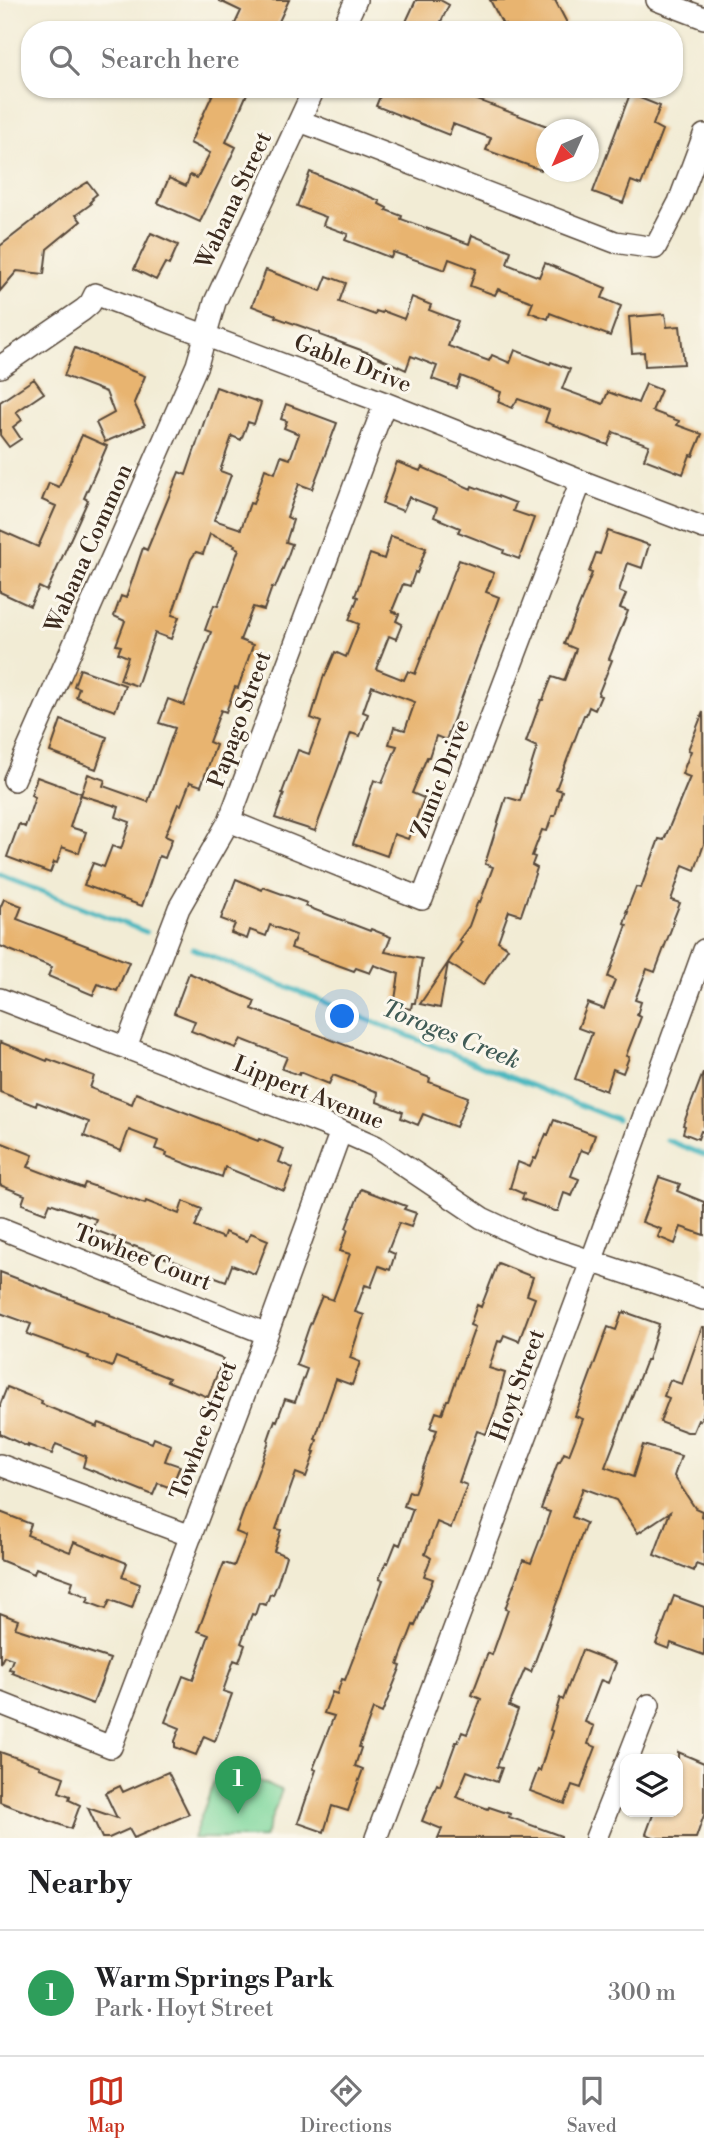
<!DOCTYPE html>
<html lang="en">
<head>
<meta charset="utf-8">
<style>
  body { margin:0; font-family:"Libre Bodoni",serif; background:#f2f2f2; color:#202124 }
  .controls { position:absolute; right:21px; bottom:21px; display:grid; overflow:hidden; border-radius:14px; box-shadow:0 2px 5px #0004 }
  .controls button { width:63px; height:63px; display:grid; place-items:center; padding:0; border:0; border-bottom:2px solid #e0e0e0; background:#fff; color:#202124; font:35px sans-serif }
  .compass { position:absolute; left:536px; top:119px; width:63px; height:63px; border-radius:50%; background:#fff; box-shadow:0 2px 5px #0004; rotate:225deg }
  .you { position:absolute; left:343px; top:1017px; width:24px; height:24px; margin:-18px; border:5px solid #fff; border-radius:50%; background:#1a73e8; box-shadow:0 0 0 10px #1a73e833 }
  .badge { display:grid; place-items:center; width:46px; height:46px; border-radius:50%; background:#c8321e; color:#fff; font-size:23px; font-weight:700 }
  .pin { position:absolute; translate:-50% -58px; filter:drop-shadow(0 2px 4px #0008) }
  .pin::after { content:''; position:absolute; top:37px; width:24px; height:21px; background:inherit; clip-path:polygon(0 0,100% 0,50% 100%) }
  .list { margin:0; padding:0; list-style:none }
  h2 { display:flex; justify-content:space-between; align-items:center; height:91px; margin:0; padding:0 28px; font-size:30px }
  h2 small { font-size:23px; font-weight:400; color:#757577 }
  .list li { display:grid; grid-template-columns:46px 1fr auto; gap:21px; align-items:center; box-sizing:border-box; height:126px; padding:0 28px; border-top:2px solid #e0e0e0 }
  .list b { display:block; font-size:26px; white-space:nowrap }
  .list p { margin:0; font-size:23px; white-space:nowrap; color:#757577 }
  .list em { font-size:23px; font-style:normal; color:#757577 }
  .icon { flex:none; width:38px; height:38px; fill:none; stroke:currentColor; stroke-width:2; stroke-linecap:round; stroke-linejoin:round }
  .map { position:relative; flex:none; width:704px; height:1838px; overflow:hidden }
  .search { position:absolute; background:#fff; box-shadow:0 2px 5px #0004; left:21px; right:21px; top:21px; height:77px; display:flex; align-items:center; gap:18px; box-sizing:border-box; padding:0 24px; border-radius:28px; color:#757577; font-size:26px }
  .sheet { height:217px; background:#fff }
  nav { display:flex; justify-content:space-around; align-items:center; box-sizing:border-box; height:98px; border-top:2px solid #e0e0e0; background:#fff; font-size:19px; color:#757577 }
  nav a { display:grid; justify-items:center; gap:4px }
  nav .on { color:#c8321e }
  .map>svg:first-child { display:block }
</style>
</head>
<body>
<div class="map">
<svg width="704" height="1838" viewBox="0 0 704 1838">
  <rect width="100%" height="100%" fill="#fbf7ec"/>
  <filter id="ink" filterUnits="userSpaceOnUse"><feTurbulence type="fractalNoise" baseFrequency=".0143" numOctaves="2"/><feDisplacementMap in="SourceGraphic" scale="14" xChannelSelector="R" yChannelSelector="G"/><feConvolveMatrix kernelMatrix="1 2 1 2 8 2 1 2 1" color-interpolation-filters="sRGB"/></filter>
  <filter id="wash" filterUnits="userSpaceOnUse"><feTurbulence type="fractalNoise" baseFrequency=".00686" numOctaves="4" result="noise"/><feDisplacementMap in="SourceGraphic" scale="28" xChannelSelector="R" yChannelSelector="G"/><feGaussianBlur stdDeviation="1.57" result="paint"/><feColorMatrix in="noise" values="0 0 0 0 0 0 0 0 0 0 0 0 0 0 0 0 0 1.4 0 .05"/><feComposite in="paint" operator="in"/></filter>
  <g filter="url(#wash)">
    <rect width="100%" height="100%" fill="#f2ecd5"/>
    <path fill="#7ed79c" stroke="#5c805d" stroke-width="2" d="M 220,1766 L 282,1790 L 264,1838 L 193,1838 Z"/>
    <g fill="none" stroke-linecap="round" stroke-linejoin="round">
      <path stroke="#48b7bf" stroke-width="5" d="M 0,875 L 146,932
        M 193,949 L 617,1120
        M 667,1140 L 704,1155"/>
    </g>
    <g id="blocks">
      <path fill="#e8b46f" d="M 218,0 L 289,0 L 275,30 L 232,30 L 241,11 Z
        M 416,0 L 440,0 L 449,5 L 437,30 L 412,30 L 404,26 Z
        M 490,0 L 555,0 L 567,23 L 553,30 L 508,30 L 505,24 L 503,25 Z
        M 215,89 L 249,89 L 226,142 L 236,147 L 200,222 L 158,203 L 169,178 L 186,186 L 190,175 L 197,178 L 210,153 L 190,143 Z
        M 383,89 L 466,89 L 464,95 L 547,126 L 547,156 L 541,170 L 486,150 L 491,138 L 453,124 L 449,135 L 376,106 Z
        M 630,94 L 660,106 L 653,125 L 662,130 L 641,185 L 631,181 L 623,203 L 593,192 Z
        M 310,172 L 380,201 L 379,204 L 387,208 L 386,210 L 402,216 L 401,219 L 469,244 L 472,235 L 511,251 L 507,264 L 539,277 L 545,263 L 606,288 L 602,298 L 621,306 L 610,336 L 550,313 L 548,319 L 529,312 L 533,302 L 498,289 L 495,295 L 470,286 L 476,269 L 449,259 L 445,270 L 393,252 L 391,258 L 345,240 L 348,234 L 323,225 L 326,217 L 297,206 Z
        M 88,182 L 97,194 L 92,198 L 93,199 L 90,202 L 91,204 L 76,215 L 81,221 L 47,249 L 44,274 L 17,271 L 0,291 L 0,246 L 62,198 Z
        M 151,233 L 178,245 L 169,265 L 165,263 L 156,280 L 134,269 Z
        M 266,270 L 321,291 L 327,276 L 346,283 L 339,302 L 375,315 L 376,311 L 382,313 L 383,311 L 404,319 L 412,297 L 431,305 L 429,310 L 458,321 L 448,346 L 489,361 L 492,355 L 510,363 L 515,350 L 550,364 L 551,362 L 570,369 L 562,389 L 603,404 L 608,392 L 638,403 L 646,384 L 661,390 L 652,411 L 679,421 L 677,425 L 702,434 L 693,456 L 690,455 L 683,474 L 644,459 L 649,445 L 613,432 L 608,445 L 545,422 L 549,410 L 518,399 L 512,408 L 498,402 L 501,392 L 461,376 L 457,388 L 432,379 L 437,366 L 411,356 L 406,370 L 369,353 L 320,335 L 320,333 L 275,317 L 276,315 L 252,306 Z
        M 665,314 L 667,327 L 680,326 L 684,364 L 645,366 L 644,352 L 632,353 L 629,317 Z
        M 75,348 L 145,376 L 134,403 L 145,425 L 105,442 L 96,423 L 114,413 L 106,392 L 64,376 Z
        M 34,379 L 44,393 L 16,412 L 22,420 L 13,427 L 21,439 L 9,447 L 0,435 L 0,402 Z
        M 216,387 L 261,403 L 254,424 L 248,422 L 241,440 L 232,436 L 220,471 L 231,475 L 214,520 L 241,529 L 250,503 L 253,504 L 265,469 L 275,473 L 281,456 L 290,459 L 299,434 L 284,428 L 287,421 L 281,419 L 286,404 L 337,423 L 312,489 L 299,484 L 287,517 L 293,520 L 286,542 L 292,544 L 285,564 L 275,588 L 272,587 L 264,610 L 253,607 L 240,640 L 253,645 L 238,688 L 235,687 L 226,712 L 221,710 L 209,742 L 216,745 L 201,786 L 190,782 L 181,805 L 178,804 L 165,836 L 172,839 L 165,858 L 159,856 L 142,906 L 84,885 L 93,863 L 104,867 L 112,846 L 121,849 L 130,822 L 116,817 L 119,807 L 81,795 L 88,774 L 105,780 L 103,786 L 148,802 L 175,728 L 159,723 L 168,699 L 184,705 L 211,632 L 205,630 L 214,605 L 218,606 L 239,549 L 234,547 L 235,545 L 210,534 L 203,554 L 196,552 L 191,559 L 172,615 L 179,617 L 171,639 L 155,633 L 137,686 L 120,680 L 128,657 L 118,653 L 121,646 L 116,645 L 125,621 L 114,616 L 121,596 L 126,598 L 143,548 L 147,550 L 179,472 L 186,475 Z
        M 82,435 L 107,446 L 84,498 L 88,500 L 47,591 L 39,587 L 30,606 L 0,592 L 0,530 L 38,547 L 56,506 L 42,500 L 49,483 L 59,487 Z
        M 397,462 L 420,471 L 422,467 L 471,489 L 472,486 L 516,503 L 513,511 L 534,518 L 519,559 L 503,553 L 504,550 L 458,532 L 460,528 L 434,517 L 437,508 L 409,497 L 403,511 L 382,503 Z
        M 608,531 L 649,545 L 642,568 L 628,563 L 619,591 L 626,594 L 620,608 L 628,611 L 609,659 L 612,660 L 598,695 L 601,696 L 595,710 L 589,707 L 586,715 L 584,715 L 556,789 L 562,791 L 555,816 L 552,816 L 547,831 L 542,830 L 532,856 L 535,857 L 532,865 L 537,868 L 521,915 L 509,911 L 498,941 L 508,948 L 483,985 L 448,963 L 462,942 L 459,940 L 469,926 L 478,901 L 480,902 L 493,867 L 485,864 L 506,797 L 520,801 L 537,747 L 526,742 L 541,700 L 543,700 L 552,677 L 564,681 L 576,649 L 564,644 L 592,573 L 589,572 L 596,553 L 600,554 Z
        M 391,536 L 426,548 L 417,573 L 415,572 L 410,586 L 403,584 L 392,611 L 399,614 L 396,621 L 402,624 L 396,639 L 389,636 L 376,669 L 404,680 L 408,671 L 415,674 L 459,560 L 494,573 L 486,592 L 499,597 L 446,740 L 436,736 L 429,757 L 427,757 L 412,793 L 424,798 L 408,839 L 394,834 L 387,856 L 353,844 L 374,780 L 382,783 L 397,746 L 389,744 L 394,727 L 405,730 L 415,702 L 372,686 L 363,712 L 368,714 L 360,736 L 351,733 L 315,831 L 275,818 L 284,794 L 282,793 L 298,750 L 309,754 L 321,722 L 311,718 L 324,675 L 325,676 L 335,652 L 346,657 L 359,624 L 349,620 L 358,597 L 355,596 L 370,554 L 384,559 Z
        M 80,669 L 125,685 L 115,711 L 76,697 L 79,688 L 74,686 Z
        M 703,712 L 704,844 L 695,870 L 683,865 L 671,900 L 680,903 L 672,923 L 673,924 L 655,972 L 647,969 L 635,1000 L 641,1002 L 637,1015 L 641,1017 L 626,1056 L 629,1057 L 623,1073 L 613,1069 L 606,1091 L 575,1079 L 592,1033 L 578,1028 L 588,1003 L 604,1009 L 615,980 L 608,977 L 627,925 L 624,924 L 628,912 L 626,912 L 636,887 L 641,888 L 659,839 L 664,840 L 690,777 L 682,774 L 691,751 L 688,750 Z
        M 61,720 L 107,737 L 96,769 L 50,752 Z
        M 37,777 L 81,793 L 70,827 L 86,832 L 79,853 L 62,847 L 57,863 L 54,862 L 50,873 L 7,857 L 19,824 L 25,827 L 35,797 L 31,795 Z
        M 236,879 L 262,890 L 263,887 L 307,903 L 305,906 L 370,931 L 371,929 L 391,937 L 385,952 L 422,959 L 415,1003 L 412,1003 L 411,1009 L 394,1006 L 399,974 L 374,965 L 370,973 L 356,968 L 354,971 L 291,948 L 296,935 L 270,925 L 266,936 L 250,930 L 247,939 L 231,933 L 235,924 L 221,919 Z
        M 4,899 L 22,906 L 17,919 L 129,962 L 117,991 L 98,984 L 93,995 L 48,976 L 52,967 L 0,946 L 0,908 Z
        M 448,963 L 440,1008 L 420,1004 Z
        M 189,973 L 255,1001 L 252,1009 L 430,1078 L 429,1082 L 468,1097 L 456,1127 L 423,1114 L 418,1125 L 401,1118 L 403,1112 L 377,1102 L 378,1092 L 333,1075 L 329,1084 L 300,1072 L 299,1075 L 282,1069 L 287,1057 L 241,1039 L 236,1048 L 191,1031 L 195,1021 L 174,1013 Z
        M 0,1042 L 47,1061 L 48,1059 L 94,1076 L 90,1088 L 132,1104 L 136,1093 L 258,1141 L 259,1139 L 284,1149 L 279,1162 L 293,1168 L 284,1191 L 225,1167 L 222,1177 L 197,1168 L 166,1156 L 167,1153 L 155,1149 L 158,1141 L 129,1130 L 121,1151 L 84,1136 L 89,1122 L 37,1102 L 36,1106 L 0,1092 Z
        M 703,1073 L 704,1132 L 701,1131 L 698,1139 L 683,1133 L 685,1126 L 683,1125 Z
        M 554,1120 L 595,1135 L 589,1153 L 581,1150 L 571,1176 L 579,1179 L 572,1196 L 564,1193 L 558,1211 L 555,1211 L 522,1199 L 524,1194 L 510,1188 L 518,1162 L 530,1167 L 534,1158 L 536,1159 L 546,1134 L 548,1135 Z
        M 0,1142 L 33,1155 L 28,1167 L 83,1188 L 85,1183 L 145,1204 L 146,1201 L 179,1214 L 183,1201 L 202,1209 L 195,1227 L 223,1238 L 225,1232 L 247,1241 L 251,1233 L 268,1240 L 255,1274 L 232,1265 L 226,1281 L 134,1246 L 133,1247 L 115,1240 L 116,1238 L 92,1229 L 96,1219 L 50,1203 L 46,1213 L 22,1204 L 25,1195 L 0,1185 Z
        M 659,1177 L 680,1184 L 677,1191 L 704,1202 L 704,1235 L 681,1227 L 675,1244 L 658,1237 L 661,1229 L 642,1222 Z
        M 361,1189 L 406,1206 L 404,1209 L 416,1213 L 411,1227 L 399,1223 L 388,1251 L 395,1254 L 390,1270 L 379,1266 L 371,1287 L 365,1285 L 355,1312 L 364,1315 L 350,1358 L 360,1362 L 352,1385 L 336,1379 L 315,1439 L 317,1440 L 313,1452 L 315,1452 L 306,1477 L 296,1473 L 276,1529 L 281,1530 L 274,1551 L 286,1556 L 278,1582 L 273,1595 L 270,1594 L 266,1605 L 259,1603 L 255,1615 L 252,1614 L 241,1643 L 245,1645 L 239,1662 L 234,1660 L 223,1691 L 232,1694 L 215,1741 L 204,1736 L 196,1755 L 175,1747 L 175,1741 L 180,1728 L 165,1722 L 183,1676 L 193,1680 L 209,1635 L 198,1631 L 224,1563 L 234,1566 L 246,1536 L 236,1532 L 269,1441 L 268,1440 L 275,1420 L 277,1421 L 285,1399 L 295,1402 L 307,1369 L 296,1365 L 309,1327 L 322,1296 L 333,1300 L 350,1254 L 340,1251 L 348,1229 L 346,1228 Z
        M 498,1263 L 533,1277 L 527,1295 L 535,1298 L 519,1341 L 504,1335 L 501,1342 L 498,1341 L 489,1368 L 505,1373 L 496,1408 L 486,1434 L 477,1431 L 459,1482 L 467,1485 L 451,1528 L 437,1522 L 425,1554 L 431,1558 L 424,1576 L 433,1579 L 415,1626 L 413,1625 L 401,1656 L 398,1665 L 401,1666 L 382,1713 L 373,1709 L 359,1747 L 361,1748 L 355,1766 L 363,1769 L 348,1811 L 332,1806 L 324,1832 L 298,1823 L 316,1770 L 313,1769 L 334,1716 L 324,1713 L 332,1692 L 337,1694 L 342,1679 L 345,1680 L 383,1580 L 379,1579 L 386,1562 L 388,1563 L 396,1543 L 400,1545 L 413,1509 L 404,1506 L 409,1491 L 414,1493 L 437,1430 L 430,1428 L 436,1412 L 442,1414 L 447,1400 L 449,1400 L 475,1327 L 470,1325 L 477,1305 L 481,1307 Z
        M 0,1272 L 110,1314 L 110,1316 L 223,1359 L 208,1397 L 167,1381 L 169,1378 L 116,1357 L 112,1367 L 88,1358 L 89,1356 L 27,1334 L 31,1324 L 0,1313 Z
        M 625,1312 L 659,1324 L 648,1360 L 646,1360 L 605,1467 L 633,1477 L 643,1445 L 681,1456 L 674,1476 L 695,1508 L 702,1511 L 701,1516 L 704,1517 L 704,1567 L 696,1564 L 694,1571 L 654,1555 L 670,1512 L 638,1533 L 616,1500 L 583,1488 L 572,1517 L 586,1523 L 531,1672 L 525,1669 L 509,1706 L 518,1710 L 497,1767 L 502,1768 L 497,1782 L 467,1771 L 456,1797 L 488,1809 L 489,1807 L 510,1814 L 509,1817 L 561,1836 L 561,1838 L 438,1838 L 442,1829 L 422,1821 L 437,1784 L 440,1786 L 456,1742 L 458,1742 L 462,1732 L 467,1734 L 481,1699 L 472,1695 L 488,1653 L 492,1655 L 508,1610 L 505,1609 L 523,1560 L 531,1563 L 544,1529 L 550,1512 L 541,1509 L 558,1462 L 560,1462 L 564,1453 L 569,1455 L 583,1419 L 575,1416 L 608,1327 L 616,1330 L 622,1313 L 625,1314 Z
        M 702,1327 L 704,1327 L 704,1411 L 700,1421 L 698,1420 L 693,1432 L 687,1432 L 660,1422 L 669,1398 L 664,1396 L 670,1380 L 682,1384 Z
        M 7,1387 L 42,1401 L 41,1404 L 97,1427 L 99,1423 L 152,1443 L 154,1438 L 171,1445 L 165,1461 L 180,1466 L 171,1488 L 158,1483 L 153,1495 L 83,1467 L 86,1456 L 56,1444 L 52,1454 L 28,1445 L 28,1447 L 0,1434 L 0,1405 Z
        M 0,1512 L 31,1524 L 27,1535 L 70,1552 L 74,1542 L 127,1563 L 122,1577 L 140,1584 L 132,1608 L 110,1600 L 106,1609 L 87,1602 L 89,1597 L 70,1590 L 73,1581 L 36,1568 L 34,1574 L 0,1560 Z
        M 674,1596 L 704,1607 L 704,1655 L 671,1643 L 669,1649 L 656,1644 Z
        M 0,1613 L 18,1620 L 15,1628 L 110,1659 L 93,1704 L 12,1673 L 13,1670 L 9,1669 L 13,1659 L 4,1656 L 0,1664 Z
        M 582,1650 L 616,1663 L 608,1683 L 601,1680 L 585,1722 L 594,1726 L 588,1744 L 596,1747 L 588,1768 L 581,1788 L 572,1785 L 565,1804 L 530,1791 L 538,1770 L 540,1771 L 552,1731 L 550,1730 L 560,1698 L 563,1700 Z
        M 0,1752 L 40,1766 L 39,1768 L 64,1777 L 59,1792 L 70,1796 L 69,1800 L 80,1805 L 71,1829 L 0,1802 Z
        M 678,1752 L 704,1763 L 704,1815 L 696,1838 L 656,1838 L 646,1834 L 654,1812 L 678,1812 Z
        M 168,1772 L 189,1814 L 134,1838 L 129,1829 L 109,1838 L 102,1838 L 88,1808 L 117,1818 L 105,1793 L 120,1786 L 123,1792 Z"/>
    </g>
  </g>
  <g filter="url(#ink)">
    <use href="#blocks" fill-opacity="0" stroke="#564739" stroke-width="2"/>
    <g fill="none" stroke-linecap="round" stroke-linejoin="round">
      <defs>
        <path id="minor" d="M 657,0 L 704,18
          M 342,30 L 356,0
          M 300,121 L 615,242 L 655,248 L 679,202 L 704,135
          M 0,367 L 83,310 L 90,304 L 95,294 L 385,403 L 581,481 L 704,528
          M 14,780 L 197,365 L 215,302 L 314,89
          M 229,821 L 422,899 L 581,481
          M 0,999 L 341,1131 L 375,1146 L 482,1218 L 531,1241 L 704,1299
          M 126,1047 L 179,908 L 229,821 L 385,403
          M 0,1228 L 267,1334
          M 0,1465 L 191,1536
          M 0,1703 L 111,1747 L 267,1334 L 341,1131
          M 628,1759 L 649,1705
          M 376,1838 L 591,1262 L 704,950
          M 596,1838 L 625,1765"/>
      </defs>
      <use href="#minor" stroke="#564739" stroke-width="24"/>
      <use href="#minor" stroke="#fff" stroke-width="21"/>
    </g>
  </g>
  <g text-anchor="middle" stroke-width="6" stroke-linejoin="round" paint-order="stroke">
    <g font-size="23" fill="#3b2a1e" stroke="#fbf7ec">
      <text transform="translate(233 200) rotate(-65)" y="8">Wabana Street</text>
      <text transform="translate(353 363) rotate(21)" y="8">Gable Drive</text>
      <text transform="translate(88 548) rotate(-66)" y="8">Wabana Common</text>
      <text transform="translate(239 719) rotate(-70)" y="8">Papago Street</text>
      <text transform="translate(440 778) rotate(-69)" y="8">Zunic Drive</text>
      <text transform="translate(309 1092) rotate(22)" y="8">Lippert Avenue</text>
      <text transform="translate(143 1257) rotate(21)" y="8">Towhee Court</text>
      <text transform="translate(517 1385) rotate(-70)" y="8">Hoyt Street</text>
      <text transform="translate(203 1430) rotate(-69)" y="8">Towhee Street</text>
    </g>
    <g font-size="24" font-style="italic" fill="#405b56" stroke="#fbf7ec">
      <text transform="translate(451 1034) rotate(22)" y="8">Toroges Creek</text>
    </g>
  </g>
</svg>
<div class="controls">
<button><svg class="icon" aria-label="layers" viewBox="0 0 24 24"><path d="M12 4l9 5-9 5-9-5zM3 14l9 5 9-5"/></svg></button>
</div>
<svg class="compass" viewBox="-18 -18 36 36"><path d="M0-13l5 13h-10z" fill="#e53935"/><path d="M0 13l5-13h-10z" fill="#757577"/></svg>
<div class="you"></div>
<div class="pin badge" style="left:238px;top:1814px;background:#2e9e5b">1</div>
<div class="search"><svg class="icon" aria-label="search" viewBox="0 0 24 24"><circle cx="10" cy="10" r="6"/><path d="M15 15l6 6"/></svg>Search here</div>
</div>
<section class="sheet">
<h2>Nearby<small></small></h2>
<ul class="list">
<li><span class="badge" style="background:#2e9e5b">1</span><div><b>Warm Springs Park</b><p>Park · Hoyt Street</p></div><em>300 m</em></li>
</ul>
</section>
<nav>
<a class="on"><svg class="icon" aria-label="map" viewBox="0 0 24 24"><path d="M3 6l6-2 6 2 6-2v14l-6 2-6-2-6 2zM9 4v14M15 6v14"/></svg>Map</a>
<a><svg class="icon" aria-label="directions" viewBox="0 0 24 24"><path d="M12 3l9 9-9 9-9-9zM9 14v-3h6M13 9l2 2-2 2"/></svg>Directions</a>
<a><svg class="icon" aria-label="saved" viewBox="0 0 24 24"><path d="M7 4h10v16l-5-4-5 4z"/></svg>Saved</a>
</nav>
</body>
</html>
